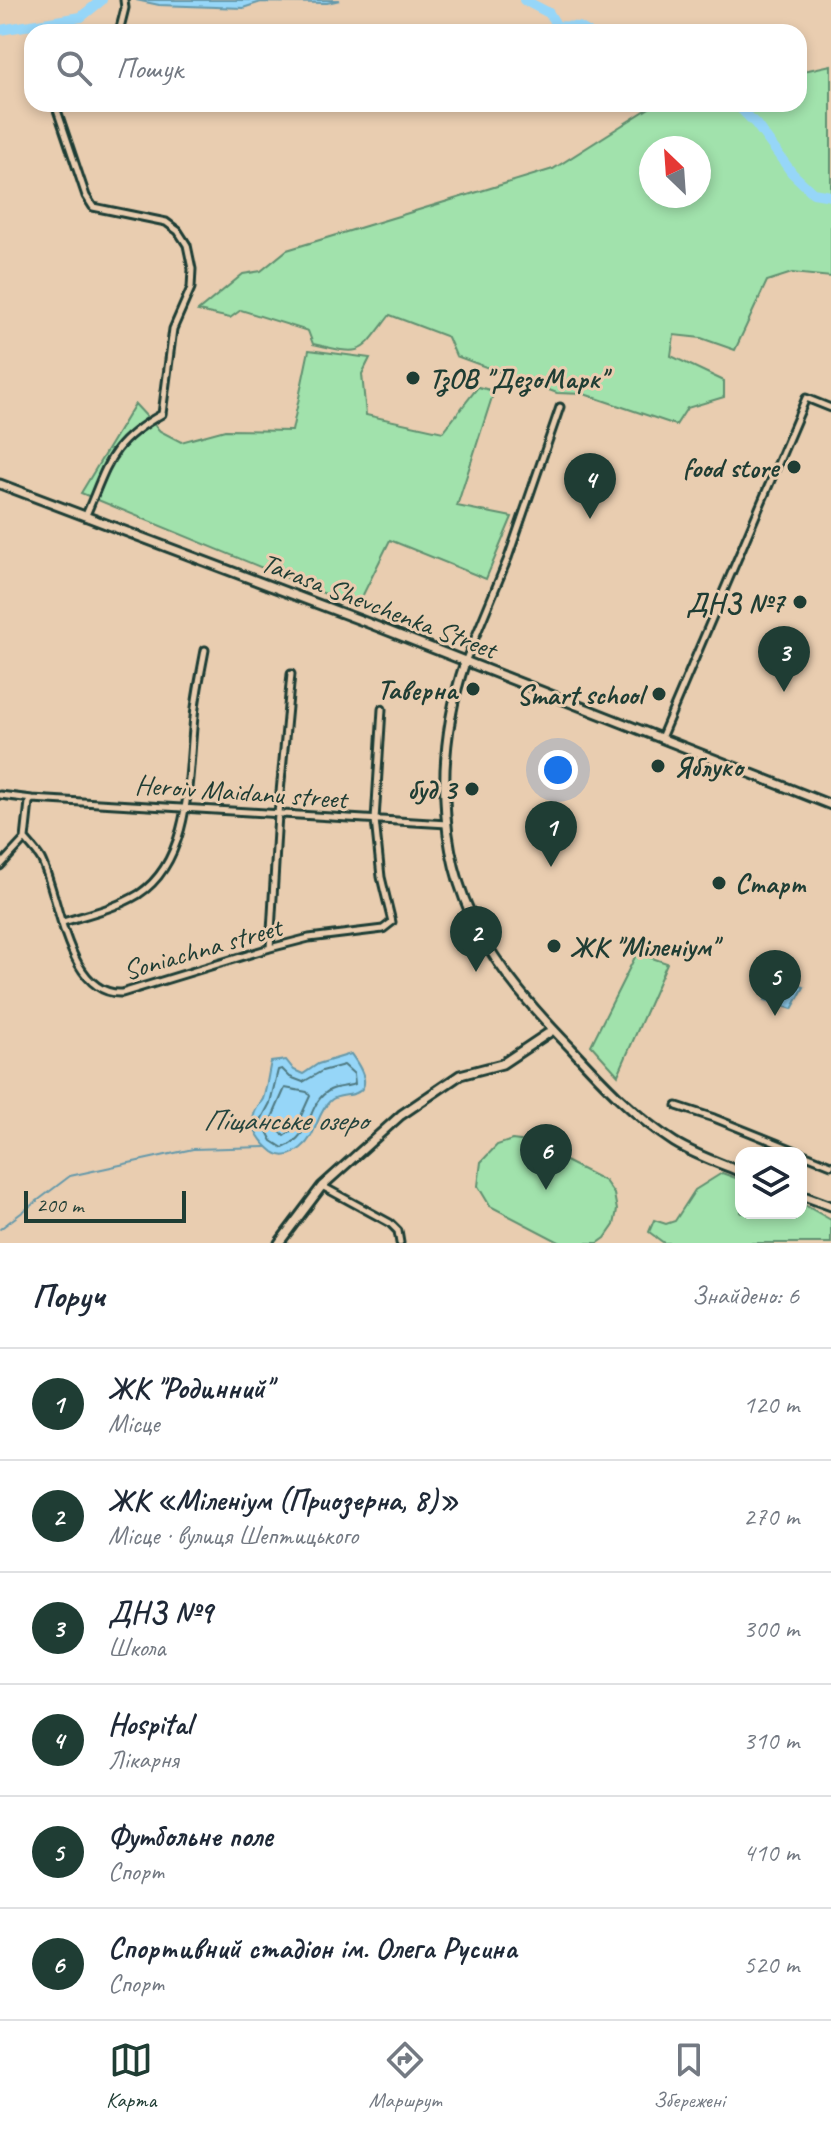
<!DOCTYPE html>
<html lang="uk">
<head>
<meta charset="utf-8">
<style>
  body { margin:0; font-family:Caveat,sans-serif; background:#f2f2f3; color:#1f2937 }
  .controls { position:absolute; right:24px; bottom:24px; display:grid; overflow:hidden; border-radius:16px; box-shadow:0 4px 12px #0003 }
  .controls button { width:72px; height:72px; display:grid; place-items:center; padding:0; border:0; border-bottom:2px solid #e0e1e3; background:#fff; color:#1f2937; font:40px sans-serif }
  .compass { position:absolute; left:639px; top:136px; width:72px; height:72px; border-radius:50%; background:#fff; box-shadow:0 4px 12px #0003; rotate:335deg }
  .scale { position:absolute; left:24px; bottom:20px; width:162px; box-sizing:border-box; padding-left:8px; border:4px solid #1f3d34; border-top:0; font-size:22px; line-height:28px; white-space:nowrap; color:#1f3d34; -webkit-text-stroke:6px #e9cdb0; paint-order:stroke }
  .you { position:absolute; left:558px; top:770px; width:28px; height:28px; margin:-20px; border:6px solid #fff; border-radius:50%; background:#1a73e8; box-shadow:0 0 0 12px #1a73e833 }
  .badge { display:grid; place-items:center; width:52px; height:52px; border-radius:50%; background:#1f3d34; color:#fff; font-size:26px; font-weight:700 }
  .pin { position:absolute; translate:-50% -66px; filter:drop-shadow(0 2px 4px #0008) }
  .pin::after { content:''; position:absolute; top:42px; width:28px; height:24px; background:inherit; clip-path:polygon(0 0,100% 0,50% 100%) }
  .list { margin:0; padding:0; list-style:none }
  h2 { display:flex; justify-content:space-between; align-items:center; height:104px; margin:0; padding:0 32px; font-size:34px }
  h2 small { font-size:26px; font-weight:400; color:#747a83 }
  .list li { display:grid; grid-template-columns:52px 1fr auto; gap:24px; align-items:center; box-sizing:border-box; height:112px; padding:0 32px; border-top:2px solid #e0e1e3 }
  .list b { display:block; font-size:30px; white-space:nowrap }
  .list p { margin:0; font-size:26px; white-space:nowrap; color:#747a83 }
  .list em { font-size:26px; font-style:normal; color:#747a83 }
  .icon { flex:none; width:44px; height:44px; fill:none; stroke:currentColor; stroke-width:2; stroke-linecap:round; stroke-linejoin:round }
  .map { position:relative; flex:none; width:831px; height:1243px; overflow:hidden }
  .search { position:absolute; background:#fff; box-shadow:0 4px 12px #0003; left:24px; right:24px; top:24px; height:88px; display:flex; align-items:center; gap:20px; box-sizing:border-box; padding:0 28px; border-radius:24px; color:#747a83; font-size:30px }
  .sheet { height:776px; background:#fff }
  nav { display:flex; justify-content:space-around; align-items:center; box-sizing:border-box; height:112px; border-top:2px solid #e0e1e3; background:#fff; font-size:22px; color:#747a83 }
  nav a { display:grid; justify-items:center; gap:4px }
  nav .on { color:#1f3d34 }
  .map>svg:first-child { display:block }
</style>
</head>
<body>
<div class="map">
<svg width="831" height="1243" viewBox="0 0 831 1243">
  <rect width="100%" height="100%" fill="#e9cdb0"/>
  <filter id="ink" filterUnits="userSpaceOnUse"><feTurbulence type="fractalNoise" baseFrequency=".0125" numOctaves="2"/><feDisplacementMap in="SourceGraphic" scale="16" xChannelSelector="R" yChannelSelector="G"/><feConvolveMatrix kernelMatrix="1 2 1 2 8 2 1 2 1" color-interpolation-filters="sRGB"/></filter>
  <g filter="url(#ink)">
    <path fill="#a1e2ac" stroke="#609070" stroke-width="2" fill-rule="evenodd" d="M 831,65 L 831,277 L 792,273 L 767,281 L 735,350 L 701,338 L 674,335 L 671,356 L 724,381 L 724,397 L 687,408 L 676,425 L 584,394 L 557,393 L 456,356 L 448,337 L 390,315 C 359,355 365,356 313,344 L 308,331 L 241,310 L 230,318 L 198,311 L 243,274 L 261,271 L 287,250 L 553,169 L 654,105 L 799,104 L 799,72 ZM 651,148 L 699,148 L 699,196 L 651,196 Z
      M 309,350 L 370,358 L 362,374 L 366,415 L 443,432 L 478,387 L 494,391 L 457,506 L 512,517 L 486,579 L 390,540 L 357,607 L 81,493 L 135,404 L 160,431 L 181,442 L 225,430 L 292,431 Z
      M 637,953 L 667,963 L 618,1075 L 591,1045 Z
      M 512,1140 L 528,1142 L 605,1181 L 614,1194 L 617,1210 L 614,1225 L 605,1238 L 598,1243 L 561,1243 L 490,1206 L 478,1186 L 481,1162 L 497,1145 Z
      M 722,1173 L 741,1180 L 741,1213 L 801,1213 L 801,1203 L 831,1220 L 831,1243 L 664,1243 L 649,1232 L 654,1220 L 666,1224 L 675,1221 L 695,1190 Z"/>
    <path fill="#96d6f8" stroke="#69a" stroke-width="2" d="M 136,0 L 340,0 L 327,3 L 261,2 L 243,8 L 159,5 Z
      M 775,977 L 804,987 L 792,1009 L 765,1000 Z
      M 351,1054 C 356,1061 368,1077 363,1087 C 357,1099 339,1092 330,1101 C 316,1114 317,1136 301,1148 C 292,1155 283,1159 273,1152 C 263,1144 250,1129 254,1115 C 255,1109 260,1104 263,1099 C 267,1087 268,1074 271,1062 L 286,1060 L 294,1070 L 303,1074 L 318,1064 Z"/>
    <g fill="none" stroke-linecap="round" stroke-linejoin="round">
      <path stroke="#4f7a82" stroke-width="2" d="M 344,1065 L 354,1074 L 355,1084 C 347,1087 338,1086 330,1090 C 306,1103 315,1134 283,1148 L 272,1141 L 261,1120 L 270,1103 L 278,1070 L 282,1069 L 290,1077 L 303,1082 L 322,1071 Z
        M 285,1088 L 307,1092 L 310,1096 L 296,1127 L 284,1136 L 271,1120 Z"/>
      <path stroke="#69a" stroke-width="2" d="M 0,1229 L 70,1176 L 193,1149 L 267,1147"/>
      <path stroke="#96d6f8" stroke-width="10" d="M 524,0 L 549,13 L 557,26 L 579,27 L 588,32
        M 0,30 L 81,17 L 102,0
        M 736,104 L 756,124 L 792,173 L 813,193 L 831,196"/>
      <defs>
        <path id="minor" d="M 119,32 L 125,8 L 124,0
          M 55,104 L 86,196 L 93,207 L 166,222 L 178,231 L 187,245 L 192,269 L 191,288 L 173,329 L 162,414 C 109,444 109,462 86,515
          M 465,662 L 508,558 L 560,407
          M 661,738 L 806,398 L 831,408
          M 0,795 L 32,799 L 447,824
          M 25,839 C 30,845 37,852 41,859 C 60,897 67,996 122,993 L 270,948 L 309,938 L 383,929 L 392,922 L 381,877 L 375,820 L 382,709
          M 0,866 L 25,839 L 29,802 L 32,799
          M 63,922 C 89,914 116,908 139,894 C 192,859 188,773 194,717 C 196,694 201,672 205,650
          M 270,948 L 278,814 L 291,674
          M 677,1106 L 714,1118 L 831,1165
          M 322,1186 L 390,1223 L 398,1231 L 400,1243"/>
        <path id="tertiary" d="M 0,484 L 363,621 L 831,805
          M 465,662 C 437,746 435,848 478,929 C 501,973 536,1012 571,1048 C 602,1082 635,1117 674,1142 C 695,1155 719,1163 741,1172
          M 801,1195 L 831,1206
          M 279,1243 L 322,1186 L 401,1115 L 460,1075 L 502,1064 L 553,1030"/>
      </defs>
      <use href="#minor" stroke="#1f3d34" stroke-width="11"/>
      <use href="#tertiary" stroke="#1f3d34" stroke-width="13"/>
      <use href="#minor" stroke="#e9cdb0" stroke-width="5"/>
      <use href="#tertiary" stroke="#e9cdb0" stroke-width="7"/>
    </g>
  </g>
  <g fill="#1f3d34" stroke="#e9cdb0" stroke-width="3">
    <circle cx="413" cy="378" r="8"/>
    <circle cx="794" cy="467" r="8"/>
    <circle cx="800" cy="602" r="8"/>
    <circle cx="473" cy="689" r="8"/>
    <circle cx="659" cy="694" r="8"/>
    <circle cx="658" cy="766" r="8"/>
    <circle cx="472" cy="789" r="8"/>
    <circle cx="719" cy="883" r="8"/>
    <circle cx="554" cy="946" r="8"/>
  </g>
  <g text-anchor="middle" stroke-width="6" stroke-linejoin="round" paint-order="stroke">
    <g font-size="28" font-weight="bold" fill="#1f3d34" stroke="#e9cdb0" text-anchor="end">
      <text x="429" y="388" text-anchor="start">ТзОВ "ДезоМарк"</text>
      <text x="778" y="477">food store</text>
      <text x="784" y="612">ДНЗ №7</text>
      <text x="457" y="699">Таверна</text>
      <text x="643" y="704">Smart school</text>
      <text x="674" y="776" text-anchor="start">Яблуко</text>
      <text x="456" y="799">буд 3</text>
      <text x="735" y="893" text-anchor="start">Старт</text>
      <text x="570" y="956" text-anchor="start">ЖК "Міленіум"</text>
    </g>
    <g font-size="28" fill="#1f3d34" stroke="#e9cdb0">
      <text transform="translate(379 605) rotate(21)" y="10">Tarasa Shevchenka Street</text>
      <text transform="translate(241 791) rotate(4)" y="10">Heroiv Maidanu street</text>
      <text transform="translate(202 948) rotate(-16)" y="10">Soniachna street</text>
    </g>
    <g font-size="30" font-style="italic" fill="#25453e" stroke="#e9cdb0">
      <text x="285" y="1130">Піщанське озеро</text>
    </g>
  </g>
</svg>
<div class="controls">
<button><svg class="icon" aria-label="layers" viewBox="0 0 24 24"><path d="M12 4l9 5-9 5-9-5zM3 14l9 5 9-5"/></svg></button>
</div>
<svg class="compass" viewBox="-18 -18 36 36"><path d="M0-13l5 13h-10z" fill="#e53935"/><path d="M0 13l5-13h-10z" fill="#747a83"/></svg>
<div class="scale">200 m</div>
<div class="you"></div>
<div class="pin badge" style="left:551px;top:867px">1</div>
<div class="pin badge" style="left:476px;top:972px">2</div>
<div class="pin badge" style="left:784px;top:692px">3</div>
<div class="pin badge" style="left:590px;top:519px">4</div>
<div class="pin badge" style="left:775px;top:1016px">5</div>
<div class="pin badge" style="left:546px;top:1190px">6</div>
<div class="search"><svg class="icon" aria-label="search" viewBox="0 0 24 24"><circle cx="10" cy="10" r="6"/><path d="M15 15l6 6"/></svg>Пошук</div>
</div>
<section class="sheet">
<h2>Поруч<small>Знайдено: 6</small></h2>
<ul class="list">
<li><span class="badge">1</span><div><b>ЖК &quot;Родинний&quot;</b><p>Місце</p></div><em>120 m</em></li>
<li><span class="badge">2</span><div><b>ЖК «Міленіум (Приозерна, 8)»</b><p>Місце · вулиця Шептицького</p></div><em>270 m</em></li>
<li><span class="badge">3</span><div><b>ДНЗ №9</b><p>Школа</p></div><em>300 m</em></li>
<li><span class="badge">4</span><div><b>Hospital</b><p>Лікарня</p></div><em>310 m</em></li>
<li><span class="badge">5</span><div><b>Футбольне поле</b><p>Спорт</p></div><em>410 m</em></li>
<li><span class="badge">6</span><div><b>Спортивний стадіон ім. Олега Русина</b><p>Спорт</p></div><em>520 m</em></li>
</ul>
</section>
<nav>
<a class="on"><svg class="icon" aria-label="map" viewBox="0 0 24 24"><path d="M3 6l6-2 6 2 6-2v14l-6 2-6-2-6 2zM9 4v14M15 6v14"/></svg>Карта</a>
<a><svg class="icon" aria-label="directions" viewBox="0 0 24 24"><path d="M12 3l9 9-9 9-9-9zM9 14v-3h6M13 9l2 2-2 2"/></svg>Маршрут</a>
<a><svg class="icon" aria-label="saved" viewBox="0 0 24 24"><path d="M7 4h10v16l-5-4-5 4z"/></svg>Збережені</a>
</nav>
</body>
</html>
